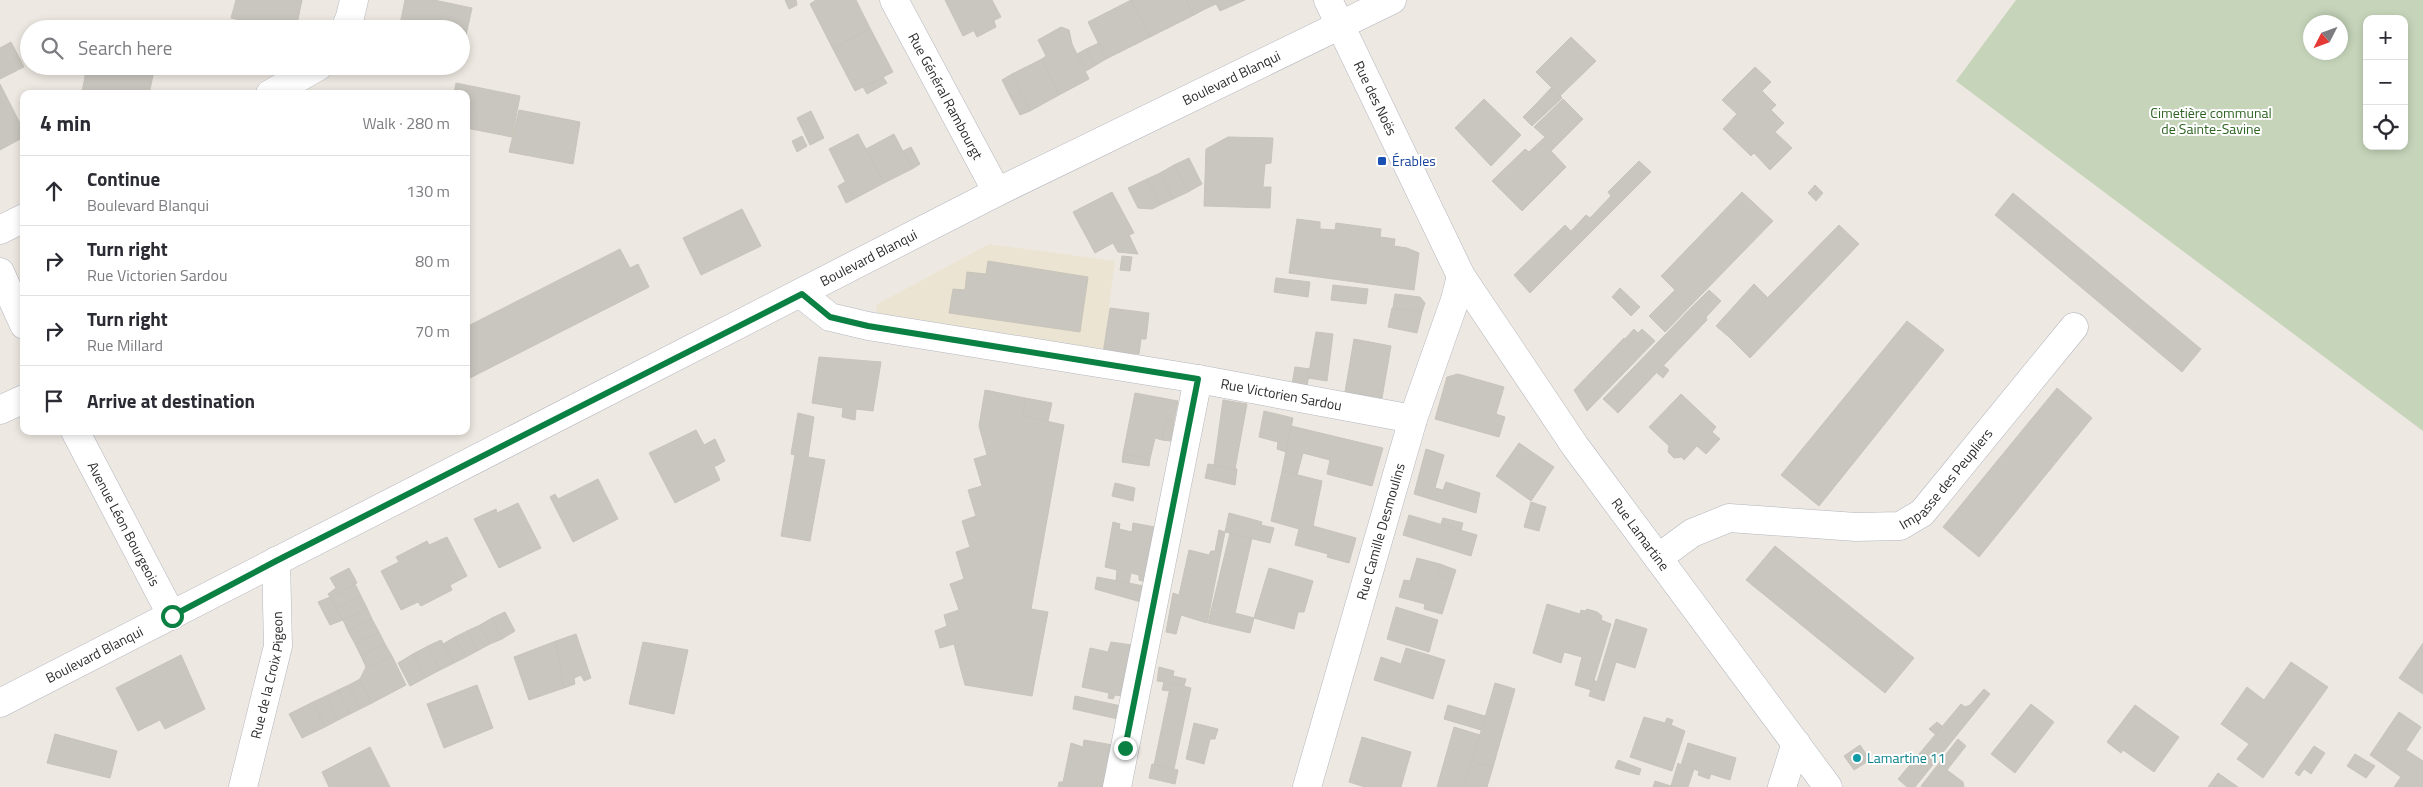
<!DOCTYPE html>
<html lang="en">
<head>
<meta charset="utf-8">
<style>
  body { margin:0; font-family:"Titillium Web",sans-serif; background:#f2f2f3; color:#2b2b33 }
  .controls { position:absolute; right:15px; top:15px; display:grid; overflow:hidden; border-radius:10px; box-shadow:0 2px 8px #0003 }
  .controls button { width:45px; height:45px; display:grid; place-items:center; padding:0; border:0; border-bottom:1px solid #e1e1e2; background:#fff; color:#2b2b33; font:25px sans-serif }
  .compass { position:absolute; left:2303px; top:15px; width:45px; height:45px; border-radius:50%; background:#fff; box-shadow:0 2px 8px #0003; rotate:228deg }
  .stop { position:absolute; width:15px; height:15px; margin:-11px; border:4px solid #0b8043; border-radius:50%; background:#fff }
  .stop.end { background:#0b8043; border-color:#fff; box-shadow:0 1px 5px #0008 }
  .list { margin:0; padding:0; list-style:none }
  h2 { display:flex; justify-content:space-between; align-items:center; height:65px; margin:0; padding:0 20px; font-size:21px }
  h2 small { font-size:16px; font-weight:400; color:#7c7c81 }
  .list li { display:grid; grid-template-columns:32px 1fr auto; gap:15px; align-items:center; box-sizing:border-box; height:70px; padding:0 20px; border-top:1px solid #e1e1e2 }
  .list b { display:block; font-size:19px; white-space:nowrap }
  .list p { margin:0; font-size:16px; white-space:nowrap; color:#7c7c81 }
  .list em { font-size:16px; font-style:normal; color:#7c7c81 }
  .icon { flex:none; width:28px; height:28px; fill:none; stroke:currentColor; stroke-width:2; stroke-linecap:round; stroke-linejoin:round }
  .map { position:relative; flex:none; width:2423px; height:787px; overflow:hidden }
  .search { position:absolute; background:#fff; box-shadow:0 2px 8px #0003; left:20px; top:20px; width:450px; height:55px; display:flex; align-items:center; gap:12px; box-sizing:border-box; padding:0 18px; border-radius:28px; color:#7c7c81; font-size:19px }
  .panel { position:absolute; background:#fff; box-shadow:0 2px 8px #0003; left:20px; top:90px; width:450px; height:345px; border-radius:10px }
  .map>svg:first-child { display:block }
</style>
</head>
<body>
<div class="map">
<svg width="2423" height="787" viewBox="0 0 2423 787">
  <rect width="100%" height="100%" fill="#ede8e1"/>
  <path fill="#ece4d2" d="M 989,244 L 1115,261 L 1103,353 L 879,319 L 876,305 Z"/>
  <path fill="#c6d5ba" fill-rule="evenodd" d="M 2016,0 L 2423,0 L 2423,431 L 1956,81 ZM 2367,19 L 2404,19 L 2404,146 L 2367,146 ZM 2310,22 L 2340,22 L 2340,52 L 2310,52 Z"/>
  <path fill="#c9c6bf" stroke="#c8c4ba" d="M 236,0 L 302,0 L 296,29 L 281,29 L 231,18 Z
    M 405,0 L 434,0 L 472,8 L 463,49 L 461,29 L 399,29 Z
    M 785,0 L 796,0 L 797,5 L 789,9 Z
    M 816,0 L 856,0 L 870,28 L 833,49 L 810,4 Z
    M 945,0 L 992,0 L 1001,17 L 963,36 Z
    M 1131,0 L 1150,37 L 1106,59 L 1088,22 Z
    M 1131,0 L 1186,0 L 1194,15 L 1150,37 Z
    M 1186,0 L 1201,0 L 1205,9 L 1194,15 Z
    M 1201,0 L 1214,0 L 1216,4 L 1205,9 Z
    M 1214,0 L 1245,0 L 1220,11 Z
    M 994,21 L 996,27 L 977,37 L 974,31 Z
    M 1061,27 L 1069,30 L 1072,44 L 1089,79 L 1059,95 L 1042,59 L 1046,56 L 1038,40 Z
    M 870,28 L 893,72 L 855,91 L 833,49 Z
    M 1571,37 L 1596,61 L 1560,96 L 1536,72 Z
    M 11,42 L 24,67 L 0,79 L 0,48 Z
    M 1099,43 L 1106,59 L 1096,65 L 1086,49 Z
    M 1086,49 L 1096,65 L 1086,71 L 1077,54 Z
    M 1042,59 L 1059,95 L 1030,111 L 1012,74 Z
    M 87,66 L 155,66 L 149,94 L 94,94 L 82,92 Z
    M 1755,67 L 1771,82 L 1762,91 L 1776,105 L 1771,110 L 1784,123 L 1775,132 L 1792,148 L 1770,170 L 1754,153 L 1751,156 L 1723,129 L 1737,114 L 1722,100 Z
    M 1012,74 L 1021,92 L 1011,98 L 1002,80 Z
    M 883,77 L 887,83 L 867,94 L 863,87 Z
    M 456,83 L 520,96 L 512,137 L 466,128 L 466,94 L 454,94 Z
    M 0,84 L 24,131 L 24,137 L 0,150 Z
    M 1552,87 L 1562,98 L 1546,113 L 1536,104 Z
    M 1021,92 L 1030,111 L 1020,115 L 1011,98 Z
    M 1484,99 L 1521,135 L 1491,166 L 1455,128 Z
    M 1563,99 L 1583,119 L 1551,151 L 1566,167 L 1522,211 L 1492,181 L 1525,149 L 1529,152 L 1545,137 L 1534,127 Z
    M 1536,104 L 1546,113 L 1532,126 L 1523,117 Z
    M 519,110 L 580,122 L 573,164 L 509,152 Z
    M 811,111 L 824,138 L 810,145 L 797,118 Z
    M 858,134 L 884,183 L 854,199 L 829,149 Z
    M 894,134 L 912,169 L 884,183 L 866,149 Z
    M 802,136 L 807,146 L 797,152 L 792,141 Z
    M 1228,137 L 1273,138 L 1271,163 L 1265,164 L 1263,187 L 1271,187 L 1270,208 L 1204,206 L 1206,149 Z
    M 911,147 L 920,164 L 912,169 L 903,151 Z
    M 1189,158 L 1202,184 L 1188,192 L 1174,165 Z
    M 1639,161 L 1651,172 L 1645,178 L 1633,167 Z
    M 1174,165 L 1188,192 L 1173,199 L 1160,173 Z
    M 1633,167 L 1645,178 L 1530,293 L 1514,275 L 1565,225 L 1571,231 L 1586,215 L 1590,218 L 1611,196 L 1608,192 Z
    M 1160,173 L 1173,199 L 1160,205 L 1147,179 Z
    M 1147,179 L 1160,205 L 1152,209 L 1138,208 L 1128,188 Z
    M 845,182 L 854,199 L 846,203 L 838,186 Z
    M 1815,185 L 1823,193 L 1816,201 L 1808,193 Z
    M 1112,192 L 1134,233 L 1129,235 L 1138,254 L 1118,252 L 1113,243 L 1095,253 L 1073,212 Z
    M 1742,192 L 1773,221 L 1665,332 L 1649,316 L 1681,284 L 1667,270 Z
    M 2013,193 L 2201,349 L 2182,372 L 1995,215 Z
    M 742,209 L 761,246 L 701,275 L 683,238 Z
    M 1297,219 L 1320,222 L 1320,229 L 1335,230 L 1336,223 L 1381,229 L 1380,237 L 1395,239 L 1394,246 L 1407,248 L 1419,253 L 1414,290 L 1289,273 Z
    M 1839,225 L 1859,244 L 1750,358 L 1729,337 Z
    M 620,249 L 630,268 L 638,264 L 649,287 L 466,380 L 466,327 Z
    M 1122,256 L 1132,257 L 1130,271 L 1120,270 Z
    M 988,261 L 1088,277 L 1080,332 L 949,313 L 953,289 L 965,290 L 967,272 L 986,274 Z
    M 1667,270 L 1681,284 L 1675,290 L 1661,276 Z
    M 1276,278 L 1310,282 L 1308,297 L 1274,292 Z
    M 1754,284 L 1768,298 L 1729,337 L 1716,326 Z
    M 1333,285 L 1368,289 L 1366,304 L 1331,300 Z
    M 1620,288 L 1640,307 L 1631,316 L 1612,297 Z
    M 1709,290 L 1721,301 L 1706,317 L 1707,320 L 1705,322 L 1691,308 Z
    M 1395,294 L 1420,297 L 1425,303 L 1422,312 L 1393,308 Z
    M 1110,308 L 1149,313 L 1146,339 L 1141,339 L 1139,354 L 1120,352 L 1119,355 L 1103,353 Z
    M 1392,308 L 1422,312 L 1417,333 L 1388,327 Z
    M 1691,308 L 1705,322 L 1618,413 L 1603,399 Z
    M 1907,321 L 1944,350 L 1819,506 L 1781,475 Z
    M 1634,329 L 1638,333 L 1629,342 L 1625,339 Z
    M 1642,329 L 1655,341 L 1587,411 L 1574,390 L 1624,338 L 1629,342 Z
    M 1316,332 L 1333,334 L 1327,381 L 1308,378 Z
    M 1354,339 L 1391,346 L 1382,398 L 1345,392 Z
    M 819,357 L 881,362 L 873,411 L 856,409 L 855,420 L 842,417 L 843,408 L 812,403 Z
    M 1664,366 L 1669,370 L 1663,378 L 1657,373 Z
    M 1295,367 L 1310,369 L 1307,386 L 1292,384 Z
    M 1458,374 L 1504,387 L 1496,414 L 1505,417 L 1499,437 L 1435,419 L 1447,377 Z
    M 2057,388 L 2092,418 L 1979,557 L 1943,527 Z
    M 985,390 L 1025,398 L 1023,416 L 1064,425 L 1031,609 L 1048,612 L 1032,696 L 965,685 L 954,644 L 940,648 L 935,631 L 947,626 L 944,615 L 959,610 L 950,584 L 964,579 L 956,552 L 970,547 L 962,521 L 976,516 L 968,490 L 982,486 L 974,459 L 987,455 L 979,426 Z
    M 1135,393 L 1178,401 L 1174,421 L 1166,419 L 1162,440 L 1155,438 L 1150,459 L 1123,454 Z
    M 1681,394 L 1716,427 L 1712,432 L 1720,439 L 1706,454 L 1697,446 L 1684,460 L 1682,457 L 1674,458 L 1668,452 L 1669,446 L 1649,427 Z
    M 1025,398 L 1052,403 L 1048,421 L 1023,416 Z
    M 1223,400 L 1247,404 L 1235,469 L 1214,465 Z
    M 1264,411 L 1293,418 L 1286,452 L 1277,449 L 1278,442 L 1259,437 Z
    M 798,413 L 814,417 L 808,457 L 825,460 L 810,541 L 781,536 L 795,455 L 791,454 Z
    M 1166,419 L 1174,421 L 1171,441 L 1162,440 Z
    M 1291,426 L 1383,448 L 1372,486 L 1327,474 L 1330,460 L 1303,453 L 1297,475 L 1282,471 Z
    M 696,430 L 704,445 L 715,439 L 725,461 L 714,467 L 720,480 L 675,503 L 649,453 Z
    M 1519,443 L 1554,467 L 1531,501 L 1496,476 Z
    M 1426,449 L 1444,455 L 1435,488 L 1443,490 L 1446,482 L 1480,493 L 1476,513 L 1414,494 Z
    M 1123,454 L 1150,459 L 1149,466 L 1122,462 Z
    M 1208,464 L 1237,469 L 1235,485 L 1205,478 Z
    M 1282,471 L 1322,481 L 1313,526 L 1356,538 L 1349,563 L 1327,557 L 1328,554 L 1295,545 L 1299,529 L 1271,521 Z
    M 598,479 L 618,519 L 573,542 L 550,497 L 555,494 L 558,499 Z
    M 1115,483 L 1135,488 L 1133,501 L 1112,496 Z
    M 1531,502 L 1546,507 L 1539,531 L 1524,527 Z
    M 518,503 L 541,548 L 499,568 L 474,519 L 496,509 L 497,513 Z
    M 1229,513 L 1262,522 L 1261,525 L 1274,528 L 1270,543 L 1225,532 Z
    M 1409,515 L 1477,535 L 1471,556 L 1403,535 Z
    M 1443,518 L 1463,523 L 1461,530 L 1441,524 Z
    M 1113,522 L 1120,524 L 1119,529 L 1132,532 L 1133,523 L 1155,527 L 1145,582 L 1139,580 L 1139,575 L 1131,573 L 1129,583 L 1116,581 L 1117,570 L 1105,567 Z
    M 1219,530 L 1225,532 L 1207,623 L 1181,615 L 1176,634 L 1166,632 L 1173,593 L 1179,595 L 1189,550 L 1209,555 L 1211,551 L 1215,551 Z
    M 1230,533 L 1252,538 L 1235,613 L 1254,618 L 1250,633 L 1208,623 Z
    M 447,537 L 467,576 L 450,585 L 452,590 L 421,606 L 418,602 L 401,610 L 381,571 L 399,562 L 396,557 L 427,541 L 429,545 Z
    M 1775,546 L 1914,658 L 1885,693 L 1746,580 Z
    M 1417,558 L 1440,564 L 1437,574 L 1453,579 L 1442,614 L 1424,609 L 1425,604 L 1399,597 L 1404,580 L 1410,581 Z
    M 1440,564 L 1456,570 L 1453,579 L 1437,574 Z
    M 349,568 L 357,583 L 330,597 L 328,594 L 336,588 L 330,578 Z
    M 1269,568 L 1313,581 L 1304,612 L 1298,612 L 1294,629 L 1254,618 Z
    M 1097,577 L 1144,586 L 1141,602 L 1095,589 Z
    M 355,584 L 361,596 L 336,609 L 330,597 Z
    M 361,596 L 367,608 L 343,620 L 336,609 Z
    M 330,597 L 343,620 L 330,625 L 318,602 Z
    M 1547,604 L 1580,614 L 1581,610 L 1585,611 L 1587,609 L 1597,612 L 1602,616 L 1601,620 L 1611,624 L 1591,690 L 1575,685 L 1582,657 L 1564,652 L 1561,663 L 1533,653 Z
    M 1396,607 L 1438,620 L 1429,652 L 1387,639 Z
    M 367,608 L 372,619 L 348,631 L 343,620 Z
    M 505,612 L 515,631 L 502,639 L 492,618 Z
    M 492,618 L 502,639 L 490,644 L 480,625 Z
    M 372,619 L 379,632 L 355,644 L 348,631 Z
    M 1616,619 L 1647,629 L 1635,668 L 1616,662 L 1604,701 L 1589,696 L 1594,680 L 1597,682 Z
    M 480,625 L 490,644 L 477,651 L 467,631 Z
    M 467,631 L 477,651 L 466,657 L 455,637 Z
    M 379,632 L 385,644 L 361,656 L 355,644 Z
    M 576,634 L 591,678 L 584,681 L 581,675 L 574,678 L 575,684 L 564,688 L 556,641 Z
    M 455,637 L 466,657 L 454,663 L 443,644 Z
    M 441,640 L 454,663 L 440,670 L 428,646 Z
    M 556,641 L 564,688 L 529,700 L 514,657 Z
    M 643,642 L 688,650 L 674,714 L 629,704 Z
    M 1111,642 L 1132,645 L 1123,696 L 1115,695 L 1113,699 L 1108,698 L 1109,693 L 1082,687 L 1090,648 L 1108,652 Z
    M 2423,643 L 2423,694 L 2399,678 Z
    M 385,644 L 392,656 L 366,667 L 361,656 Z
    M 428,646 L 440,670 L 425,678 L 413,654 Z
    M 1406,648 L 1445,660 L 1433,699 L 1374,680 L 1381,657 L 1401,664 Z
    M 413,654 L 425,678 L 410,686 L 398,663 Z
    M 181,655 L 205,709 L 165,729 L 160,720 L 138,731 L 116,688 Z
    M 392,656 L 406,685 L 372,703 L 360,679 L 366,667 Z
    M 2291,662 L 2328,687 L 2263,778 L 2237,759 L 2249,744 L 2221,724 L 2247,687 L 2264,700 Z
    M 1159,667 L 1174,671 L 1173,676 L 1186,679 L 1184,686 L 1171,683 L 1170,691 L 1162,690 L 1164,682 L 1157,681 Z
    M 360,679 L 372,703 L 360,709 L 349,685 Z
    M 1171,683 L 1191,688 L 1174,769 L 1154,765 Z
    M 1495,683 L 1515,689 L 1493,767 L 1472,762 Z
    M 349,685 L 360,709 L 350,714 L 338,690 Z
    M 477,685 L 493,728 L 444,748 L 427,704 Z
    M 1984,689 L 1990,694 L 1915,787 L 1907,787 L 1898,779 L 1961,704 L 1965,707 L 1970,705 Z
    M 338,690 L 350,714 L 338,720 L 326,696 Z
    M 326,696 L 338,720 L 325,727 L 313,702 Z
    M 1075,696 L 1121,706 L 1118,719 L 1073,709 Z
    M 313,702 L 325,727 L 302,738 L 289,714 Z
    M 2031,704 L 2054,722 L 2015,773 L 1991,754 Z
    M 1448,705 L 1485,716 L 1481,730 L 1444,719 Z
    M 2135,705 L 2179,737 L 2154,772 L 2123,750 L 2121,753 L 2107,742 Z
    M 2399,712 L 2421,727 L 2406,750 L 2423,761 L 2423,787 L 2394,787 L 2401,777 L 2370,755 Z
    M 1644,717 L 1665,723 L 1667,718 L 1673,720 L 1671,725 L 1685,731 L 1672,771 L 1630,757 Z
    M 1937,722 L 1942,726 L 1936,735 L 1929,729 Z
    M 1194,723 L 1218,729 L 1215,739 L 1210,739 L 1204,764 L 1186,759 Z
    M 1454,727 L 1480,735 L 1464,787 L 1437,787 Z
    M 55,734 L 117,751 L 110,778 L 47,763 Z
    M 1362,737 L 1411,752 L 1401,787 L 1365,787 L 1349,782 Z
    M 1958,739 L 1966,746 L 1947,770 L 1963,782 L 1964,787 L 1922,787 L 1921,786 Z
    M 1084,740 L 1113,745 L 1105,787 L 1058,787 L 1059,782 L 1063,782 L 1071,743 L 1083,747 Z
    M 1688,743 L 1736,758 L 1730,780 L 1711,774 L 1709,779 L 1698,775 L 1699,771 L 1694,769 L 1688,787 L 1671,786 L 1678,763 L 1681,765 Z
    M 1860,745 L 1870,760 L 1854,770 L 1844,756 Z
    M 2314,746 L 2325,753 L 2311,774 L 2304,769 L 2299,776 L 2295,773 Z
    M 370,747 L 390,787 L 329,787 L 322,772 Z
    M 2355,754 L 2375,766 L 2366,778 L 2347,766 Z
    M 1618,760 L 1641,769 L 1639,775 L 1615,768 Z
    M 1472,762 L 1493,767 L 1487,787 L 1464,787 Z
    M 1152,764 L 1178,770 L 1175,784 L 1149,778 Z
    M 2218,773 L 2238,787 L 2208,787 Z
    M 1655,781 L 1671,786 L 1675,787 L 1653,787 Z"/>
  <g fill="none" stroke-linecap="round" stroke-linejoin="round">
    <defs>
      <g id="minor">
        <path id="s1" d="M 894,0 L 997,192"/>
        <path id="s2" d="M 1328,0 L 1461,276 L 1575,446 L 1828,787"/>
        <path d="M 345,29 L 350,17 L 354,0"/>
        <path d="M 270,94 L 319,66"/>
        <path d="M 0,230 L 24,218"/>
        <path d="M 0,272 L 24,325"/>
        <path id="s3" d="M 801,294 L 830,317 L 868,326 L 1198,379 L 1413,419"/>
        <path d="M 0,410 L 24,399"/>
        <path id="s4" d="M 75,431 L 172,616"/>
        <path id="s5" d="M 1658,558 L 1692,533 L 1729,518 L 1856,527 L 1900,526 L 1922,513 L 2074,327"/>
        <path id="s6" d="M 0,703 L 997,192 L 1392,0"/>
        <path id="s7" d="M 243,787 L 278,646 L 276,561"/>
        <path d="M 1117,787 L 1198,379"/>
        <path id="s8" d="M 1307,787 L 1413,419 L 1455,300 L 1461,276"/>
        <path d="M 1782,787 L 1796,743"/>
      </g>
    </defs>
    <use href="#minor" stroke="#b4b6bf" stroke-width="29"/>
    <use href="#minor" stroke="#fff" stroke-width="28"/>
  </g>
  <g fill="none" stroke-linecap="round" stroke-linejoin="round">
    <path stroke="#0b8043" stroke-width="6" d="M 172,616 L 276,561 L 802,294 L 830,317 L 868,326 L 1198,379 L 1125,748"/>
  </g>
  <rect fill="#1a4fb4" stroke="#fff" stroke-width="2" x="1377" y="156" width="10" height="10" rx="2.5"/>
  <circle fill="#0f9aa8" stroke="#fff" stroke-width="2" cx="1857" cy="758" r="5"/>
  <g text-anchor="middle" stroke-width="4" stroke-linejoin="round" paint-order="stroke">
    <g font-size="14" fill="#2d2d2d" stroke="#fff">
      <text dy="5" stroke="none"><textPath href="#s6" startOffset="1381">Boulevard Blanqui</textPath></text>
      <text dy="5" stroke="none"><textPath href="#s1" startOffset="109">Rue Général Rambourgt</textPath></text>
      <text dy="5" stroke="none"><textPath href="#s2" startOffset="109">Rue des Noës</textPath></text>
      <text dy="5" stroke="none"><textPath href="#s6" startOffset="976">Boulevard Blanqui</textPath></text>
      <text dy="5" stroke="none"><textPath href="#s3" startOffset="495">Rue Victorien Sardou</textPath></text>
      <text dy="5" stroke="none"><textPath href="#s5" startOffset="320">Impasse des Peupliers</textPath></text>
      <text dy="5" stroke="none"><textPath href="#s4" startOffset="105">Avenue Léon Bourgeois</textPath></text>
      <text dy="5" stroke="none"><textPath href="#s8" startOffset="266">Rue Camille Desmoulins</textPath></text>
      <text dy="5" stroke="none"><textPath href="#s2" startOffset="621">Rue Lamartine</textPath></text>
      <text dy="5" stroke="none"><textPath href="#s6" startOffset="106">Boulevard Blanqui</textPath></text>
      <text dy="5" stroke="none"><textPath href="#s7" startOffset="115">Rue de la Croix Pigeon</textPath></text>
    </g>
    <g font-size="14" fill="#2f6423" stroke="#fff">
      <text x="2211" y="118">Cimetière communal<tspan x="2211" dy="16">de Sainte-Savine</tspan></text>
    </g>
    <g font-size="14" fill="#164399" stroke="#fff" text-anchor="start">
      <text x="1392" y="166">Érables</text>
    </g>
    <g font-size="14" fill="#0d838f" stroke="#fff" text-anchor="start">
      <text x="1867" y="763">Lamartine 11</text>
    </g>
  </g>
</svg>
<div class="controls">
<button>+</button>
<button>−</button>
<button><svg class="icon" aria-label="locate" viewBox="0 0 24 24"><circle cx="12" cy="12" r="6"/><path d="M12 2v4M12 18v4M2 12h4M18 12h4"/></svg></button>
</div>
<svg class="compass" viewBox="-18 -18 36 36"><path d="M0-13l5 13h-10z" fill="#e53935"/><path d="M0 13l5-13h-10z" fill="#7c7c81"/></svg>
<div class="stop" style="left:172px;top:616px"></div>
<div class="stop end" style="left:1125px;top:748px"></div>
<div class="search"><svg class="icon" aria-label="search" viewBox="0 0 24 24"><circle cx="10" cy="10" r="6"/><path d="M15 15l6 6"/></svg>Search here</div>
<section class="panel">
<h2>4 min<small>Walk · 280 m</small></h2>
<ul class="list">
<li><svg class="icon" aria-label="ahead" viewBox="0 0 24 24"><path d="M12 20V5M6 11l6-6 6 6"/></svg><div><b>Continue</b><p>Boulevard Blanqui</p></div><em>130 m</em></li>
<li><svg class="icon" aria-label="right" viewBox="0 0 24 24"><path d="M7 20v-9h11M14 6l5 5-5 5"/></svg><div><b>Turn right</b><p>Rue Victorien Sardou</p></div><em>80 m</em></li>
<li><svg class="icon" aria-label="right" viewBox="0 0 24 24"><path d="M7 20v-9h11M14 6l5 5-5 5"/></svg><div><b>Turn right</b><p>Rue Millard</p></div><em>70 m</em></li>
<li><svg class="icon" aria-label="arrive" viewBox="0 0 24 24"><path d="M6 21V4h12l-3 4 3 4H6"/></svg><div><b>Arrive at destination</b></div></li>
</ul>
</section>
</div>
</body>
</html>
